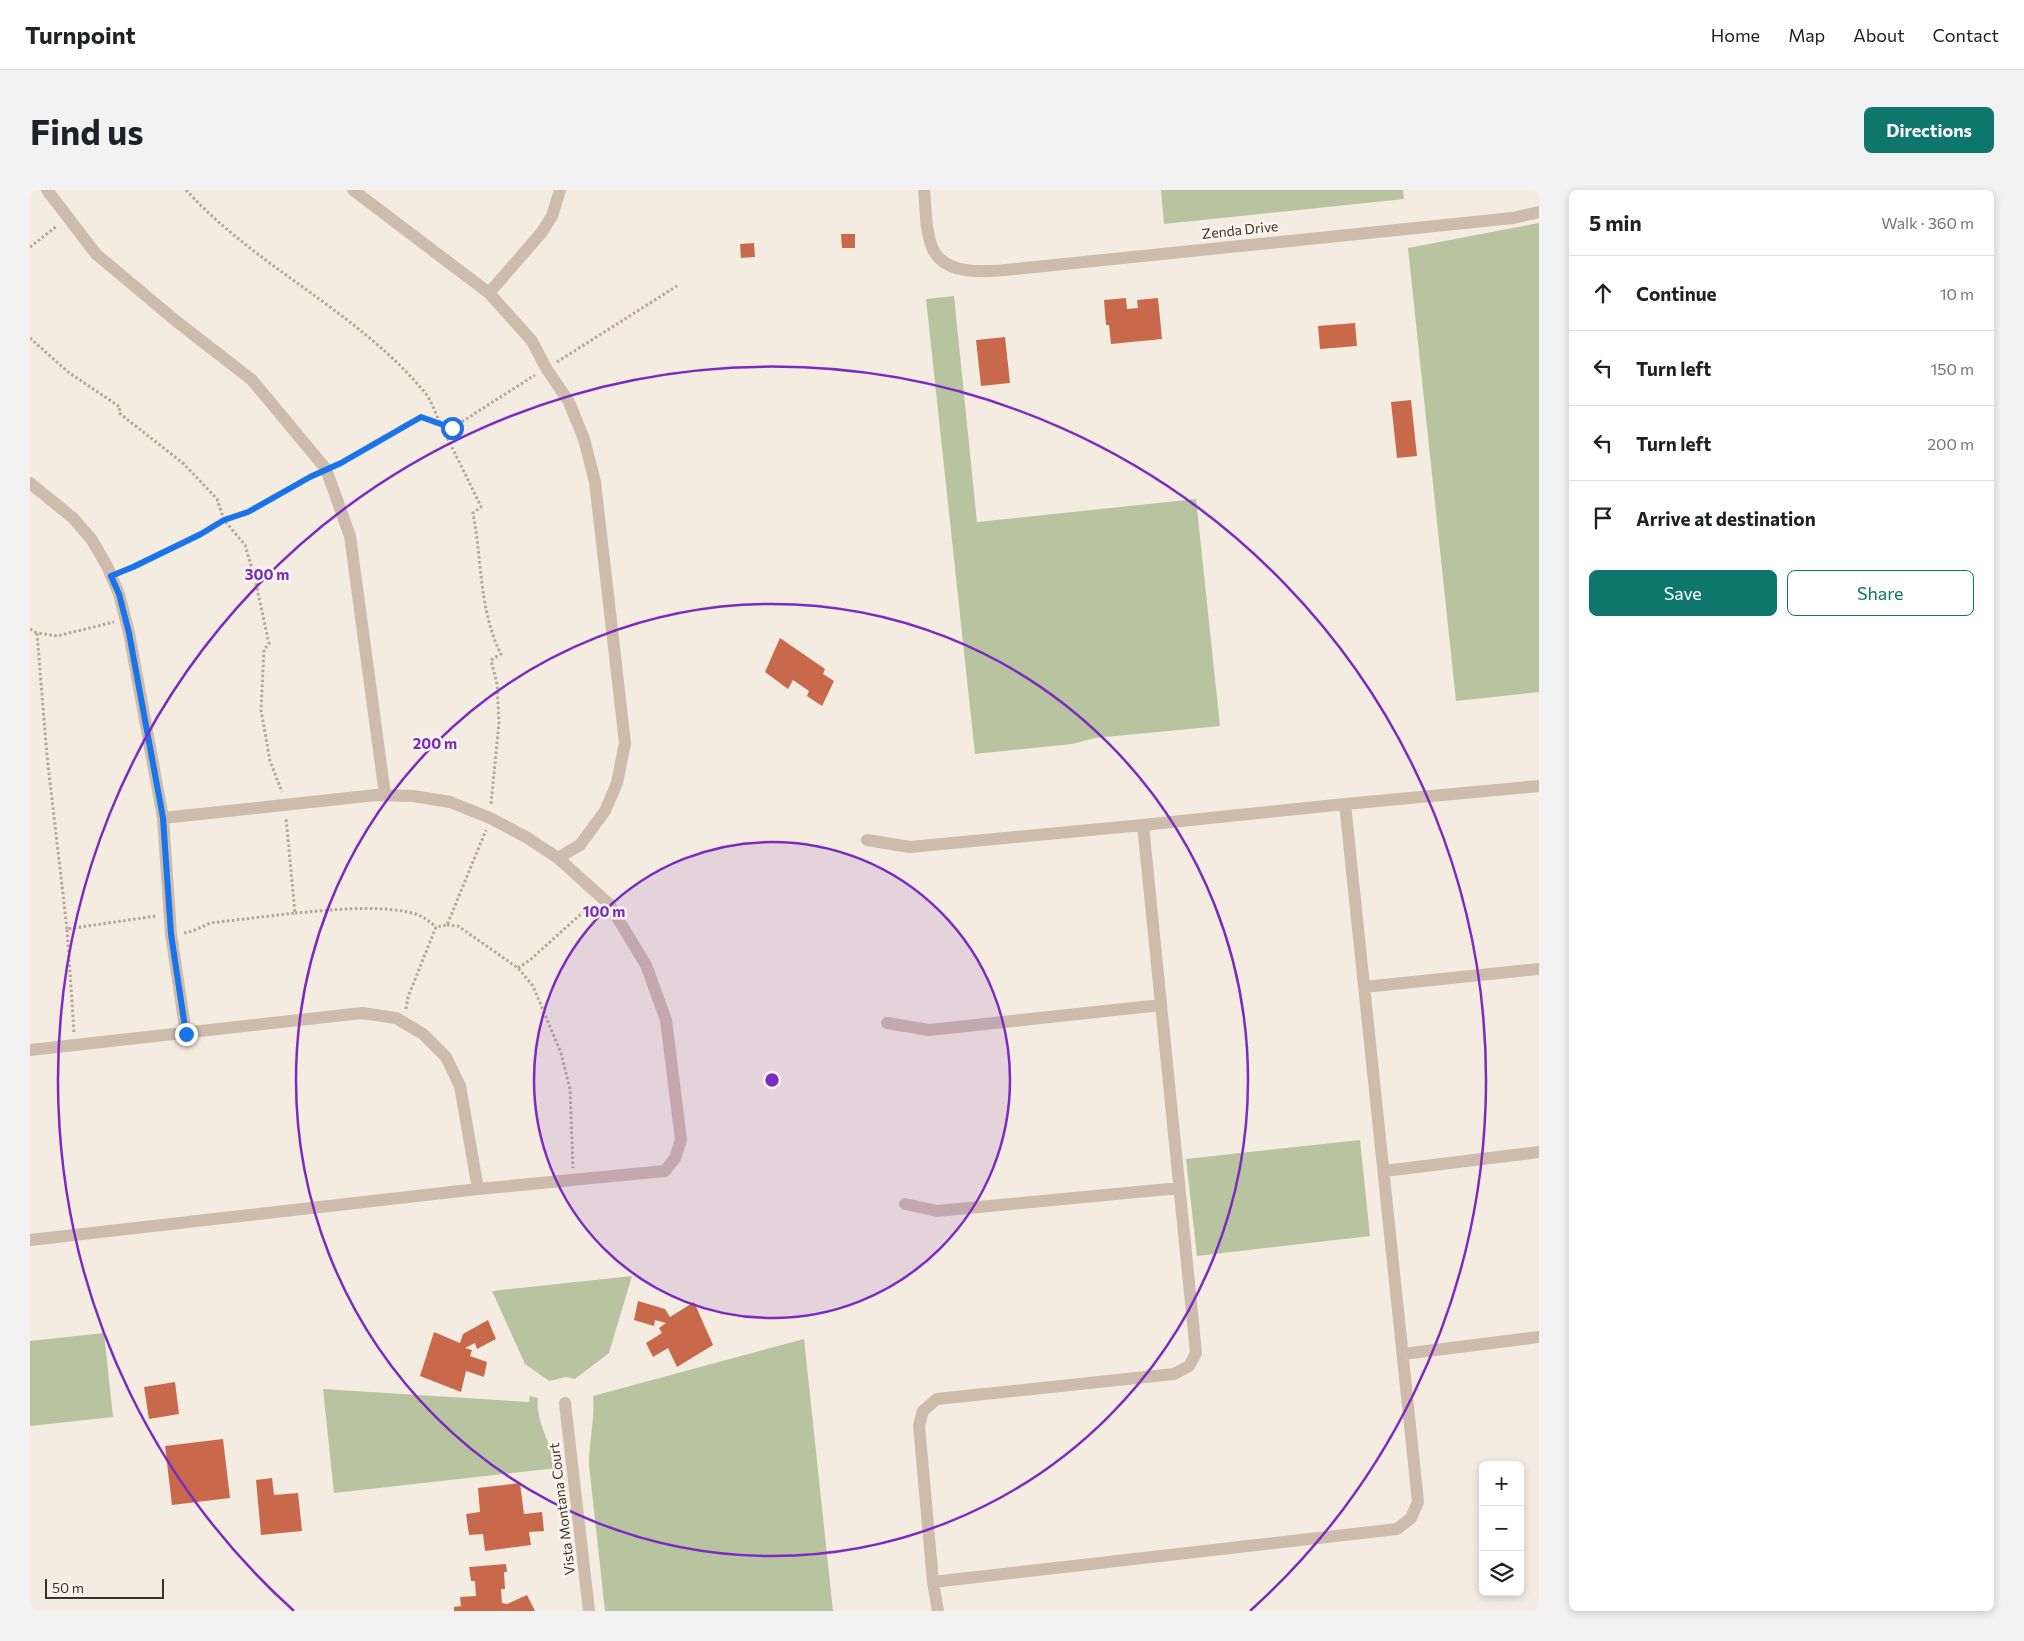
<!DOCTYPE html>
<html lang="en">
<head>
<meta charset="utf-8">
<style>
  body { margin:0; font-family:Commissioner,sans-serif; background:#f2f2f2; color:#202124 }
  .controls { position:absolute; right:15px; bottom:15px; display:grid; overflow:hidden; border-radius:8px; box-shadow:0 2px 8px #0003 }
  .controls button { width:45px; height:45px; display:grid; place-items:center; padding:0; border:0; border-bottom:1px solid #e0e0e0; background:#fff; color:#202124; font:25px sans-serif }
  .scale { position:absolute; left:15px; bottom:12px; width:119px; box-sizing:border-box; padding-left:5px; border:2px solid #3b302b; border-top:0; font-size:14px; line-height:18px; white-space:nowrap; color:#3b302b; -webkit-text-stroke:4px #fbf5ee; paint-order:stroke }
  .stop { position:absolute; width:15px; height:15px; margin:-11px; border:4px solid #1a73e8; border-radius:50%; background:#fff }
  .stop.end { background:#1a73e8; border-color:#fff; box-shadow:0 1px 5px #0008 }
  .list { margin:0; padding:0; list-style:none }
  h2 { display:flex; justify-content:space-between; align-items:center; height:65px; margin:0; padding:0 20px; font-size:21px }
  h2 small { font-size:16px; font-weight:400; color:#757577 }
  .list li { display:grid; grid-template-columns:32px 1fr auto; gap:15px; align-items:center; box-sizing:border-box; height:75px; padding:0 20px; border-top:1px solid #e0e0e0 }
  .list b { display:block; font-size:19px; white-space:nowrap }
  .list em { font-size:16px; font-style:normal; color:#757577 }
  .actions { display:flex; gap:10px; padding:15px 20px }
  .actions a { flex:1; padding:11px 0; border:1px solid #0f766e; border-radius:8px; text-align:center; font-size:18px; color:#0f766e }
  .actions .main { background:#0f766e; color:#fff }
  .icon { flex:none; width:28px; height:28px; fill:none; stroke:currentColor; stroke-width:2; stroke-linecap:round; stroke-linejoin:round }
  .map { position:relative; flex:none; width:1509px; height:1421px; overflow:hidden; border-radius:8px }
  header { display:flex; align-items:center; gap:30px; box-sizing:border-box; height:70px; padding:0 25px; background:#fff; border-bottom:1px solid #e0e0e0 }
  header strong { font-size:24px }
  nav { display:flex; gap:28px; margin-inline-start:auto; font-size:18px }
  .intro { display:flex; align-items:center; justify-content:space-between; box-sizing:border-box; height:120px; padding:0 30px }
  h1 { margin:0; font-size:35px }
  .button { padding:12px 22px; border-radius:8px; background:#0f766e; color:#fff; font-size:18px; font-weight:700 }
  main { display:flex; gap:30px; padding:0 30px }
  aside { flex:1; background:#fff; border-radius:8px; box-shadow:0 2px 8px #0003 }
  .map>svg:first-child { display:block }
</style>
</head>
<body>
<header>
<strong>Turnpoint</strong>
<nav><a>Home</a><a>Map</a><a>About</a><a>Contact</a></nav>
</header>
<div class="intro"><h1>Find us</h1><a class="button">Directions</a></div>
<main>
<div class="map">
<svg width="1509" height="1421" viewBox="0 0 1509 1421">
  <rect width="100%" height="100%" fill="#f4ebe1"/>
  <path fill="#b8c4a0" d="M 1131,0 L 1373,0 L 1374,9 L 1134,34 Z
    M 1509,33 L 1509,502 L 1426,511 L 1378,58 Z
    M 924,106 L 947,332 L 1166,309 L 1190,536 L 1065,548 L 1042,554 L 945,564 L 896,109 Z
    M 1330,950 L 1340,1046 L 1167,1066 L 1156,969 Z
    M 602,1086 L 579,1163 L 545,1189 L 536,1187 L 519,1191 L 495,1174 L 462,1101 Z
    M 74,1143 L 83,1227 L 0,1236 L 0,1151 Z
    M 774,1149 L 803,1421 L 575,1421 L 559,1275 C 559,1251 565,1229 563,1206 Z
    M 293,1199 L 499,1212 L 500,1206 L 508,1208 C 505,1232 522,1254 526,1278 L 304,1303 Z"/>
  <path fill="#c8694b" d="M 811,44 L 825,44 L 825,58 L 812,58 Z
    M 724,53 L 725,67 L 711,68 L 710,54 Z
    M 1096,108 L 1097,119 L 1108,118 L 1107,110 L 1128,108 L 1132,149 L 1081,154 L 1079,135 L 1076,135 L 1074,110 Z
    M 1325,133 L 1327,156 L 1290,159 L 1288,136 Z
    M 975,147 L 980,193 L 951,196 L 946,150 Z
    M 1381,210 L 1387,266 L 1367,268 L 1361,212 Z
    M 750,448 L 795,479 L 793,484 L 804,491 L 792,516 L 777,506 L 779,501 L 763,490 L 758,499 L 735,482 Z
    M 608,1111 L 635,1119 L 640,1127 L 664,1112 L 683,1155 L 647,1177 L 638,1158 L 623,1167 L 616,1153 L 632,1143 L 629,1138 L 636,1133 L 625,1130 L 624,1136 L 604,1130 Z
    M 458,1130 L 466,1149 L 447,1159 L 445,1153 L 435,1158 L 442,1160 L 440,1166 L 457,1172 L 454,1187 L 436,1181 L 431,1202 L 390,1186 L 404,1142 L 430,1153 L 433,1144 Z
    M 145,1192 L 149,1224 L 119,1229 L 114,1197 Z
    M 193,1249 L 200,1308 L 142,1315 L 135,1256 Z
    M 242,1288 L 244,1305 L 268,1303 L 272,1341 L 231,1345 L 226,1290 Z
    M 490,1293 L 494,1324 L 512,1322 L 514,1341 L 499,1342 L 501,1355 L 455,1361 L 453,1344 L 439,1345 L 436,1324 L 450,1322 L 448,1298 Z
    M 476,1374 L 477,1382 L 474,1382 L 475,1399 L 471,1399 L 472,1413 L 477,1414 L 497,1405 L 505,1421 L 424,1421 L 424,1417 L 431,1416 L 430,1407 L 446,1406 L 445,1391 L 441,1391 L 439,1377 Z"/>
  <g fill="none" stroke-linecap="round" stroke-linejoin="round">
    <path stroke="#b9a596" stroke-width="3" stroke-dasharray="2.5 2.5" stroke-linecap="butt" d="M 156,0 C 227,78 329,122 396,204 C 403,214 406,225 411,235 C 424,262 438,289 451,317 L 443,323 C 452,370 449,421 471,464 L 461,470 L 467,494 L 469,533 L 461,614
      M 0,57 L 27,36
      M 0,148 L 38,182 L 90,217 L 89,223 L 154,274 L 187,309 L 194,330 L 215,355 L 225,389 L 239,454 L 234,459 L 231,520 L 240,571 L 252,602
      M 527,172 L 647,96
      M 308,274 L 391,227 L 422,238 L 505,185
      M 94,381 L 171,344 L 194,330 L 218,322 L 284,285
      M 0,439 L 7,443
      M 265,723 C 302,720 350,714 386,724 C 394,727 400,732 406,737
      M 417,735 L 428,736 L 488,778 L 503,796 L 531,863 L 540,899 L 543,978
      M 37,739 L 17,566 L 7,443 L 27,446 L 84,432
      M 154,743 L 163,741 L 180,733 L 265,723 L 256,628
      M 488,778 L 501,769 L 561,715
      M 376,819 L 378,807 L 406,737 L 417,735 L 456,640
      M 44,842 L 37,739 L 126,726"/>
    <path stroke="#cdbbac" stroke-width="12" d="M 17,0 L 66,64 L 146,131 L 222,190 L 296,279 L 320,346 L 355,605
      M 323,0 L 459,103 L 502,151 L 516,178 L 539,212 L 554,249 L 565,292 L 595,553 L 587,593 L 575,621 L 550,655 L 528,668
      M 894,0 C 896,19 895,40 902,57 C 916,93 976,79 1005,77 L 1483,28 L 1509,22
      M 459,103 L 512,42 L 522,26 L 530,0
      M 0,293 L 43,328 L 62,350 L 77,376 L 89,404 L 99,443 L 133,628 L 141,744 L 156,844
      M 1315,614 L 1509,596
      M 837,650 L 880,657 L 1113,635
      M 1334,797 L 1509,779
      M 857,833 L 899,840 L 1131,815
      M 0,860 L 332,823 L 366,828 L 393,844 L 416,867 L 430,896 L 448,999
      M 1354,981 L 1509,962
      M 875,1014 L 907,1021 L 1149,998
      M 0,1050 L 448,999 L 635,981 L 645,968 L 651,950 L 636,830 L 616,775 L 579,714 L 528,668 L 496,647 L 460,628 L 420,612 L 383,606 L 346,605 L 133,628
      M 1373,1164 L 1509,1147
      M 535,1213 L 559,1421
      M 903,1392 L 1367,1339 L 1381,1328 L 1388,1312 L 1315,614 L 1113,635 L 1166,1163 L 1159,1176 L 1144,1184 L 907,1209 L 893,1221 L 889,1235 L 903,1392 L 908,1421"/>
  </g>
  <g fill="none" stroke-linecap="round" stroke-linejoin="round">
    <path stroke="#1a73e8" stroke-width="6" d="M 156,844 L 141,744 L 133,628 L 99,443 L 89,404 L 81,386 L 103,377 L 171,344 L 194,330 L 218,322 L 280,287 L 311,273 L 391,227 L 422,238"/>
  </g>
  <circle cx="742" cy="890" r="238" fill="#7b2cbf" fill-opacity=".12"/>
  <g fill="none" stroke="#7b2cbf" stroke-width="2.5">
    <circle cx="742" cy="890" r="238"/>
    <circle cx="742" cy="890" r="476"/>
    <path d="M264 1421A714 714 0 1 1 1220 1421"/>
  </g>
  <g text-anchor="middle" stroke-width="5" stroke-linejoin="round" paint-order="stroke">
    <g font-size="14" fill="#3b302b" stroke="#fbf5ee">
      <text transform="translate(1210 40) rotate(-6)" y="5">Zenda Drive</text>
      <text transform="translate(532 1319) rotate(-97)" y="5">Vista Montana Court</text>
    </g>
  </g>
  <circle cx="742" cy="890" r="8" fill="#7b2cbf" stroke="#fbf5ee" stroke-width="2.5"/>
  <g font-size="15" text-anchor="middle" font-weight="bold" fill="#7b2cbf" stroke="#fbf5ee" stroke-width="5" stroke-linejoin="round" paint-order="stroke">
    <text x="237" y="390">300 m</text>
    <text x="405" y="559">200 m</text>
    <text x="574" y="727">100 m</text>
  </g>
</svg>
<div class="controls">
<button>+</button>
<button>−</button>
<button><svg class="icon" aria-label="layers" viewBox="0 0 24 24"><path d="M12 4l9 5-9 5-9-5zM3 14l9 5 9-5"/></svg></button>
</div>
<div class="scale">50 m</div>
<div class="stop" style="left:422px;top:238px"></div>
<div class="stop end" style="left:156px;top:844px"></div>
</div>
<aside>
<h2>5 min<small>Walk · 360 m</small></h2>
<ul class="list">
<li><svg class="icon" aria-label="ahead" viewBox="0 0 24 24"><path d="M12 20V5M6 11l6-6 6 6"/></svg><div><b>Continue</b></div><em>10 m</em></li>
<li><svg class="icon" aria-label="left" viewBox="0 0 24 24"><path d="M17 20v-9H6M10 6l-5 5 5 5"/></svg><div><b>Turn left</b></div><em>150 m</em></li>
<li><svg class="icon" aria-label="left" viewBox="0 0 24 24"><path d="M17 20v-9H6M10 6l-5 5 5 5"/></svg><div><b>Turn left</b></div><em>200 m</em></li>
<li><svg class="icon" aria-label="arrive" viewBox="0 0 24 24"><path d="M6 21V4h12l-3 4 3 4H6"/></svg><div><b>Arrive at destination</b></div></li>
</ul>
<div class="actions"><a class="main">Save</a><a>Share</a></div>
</aside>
</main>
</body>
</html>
